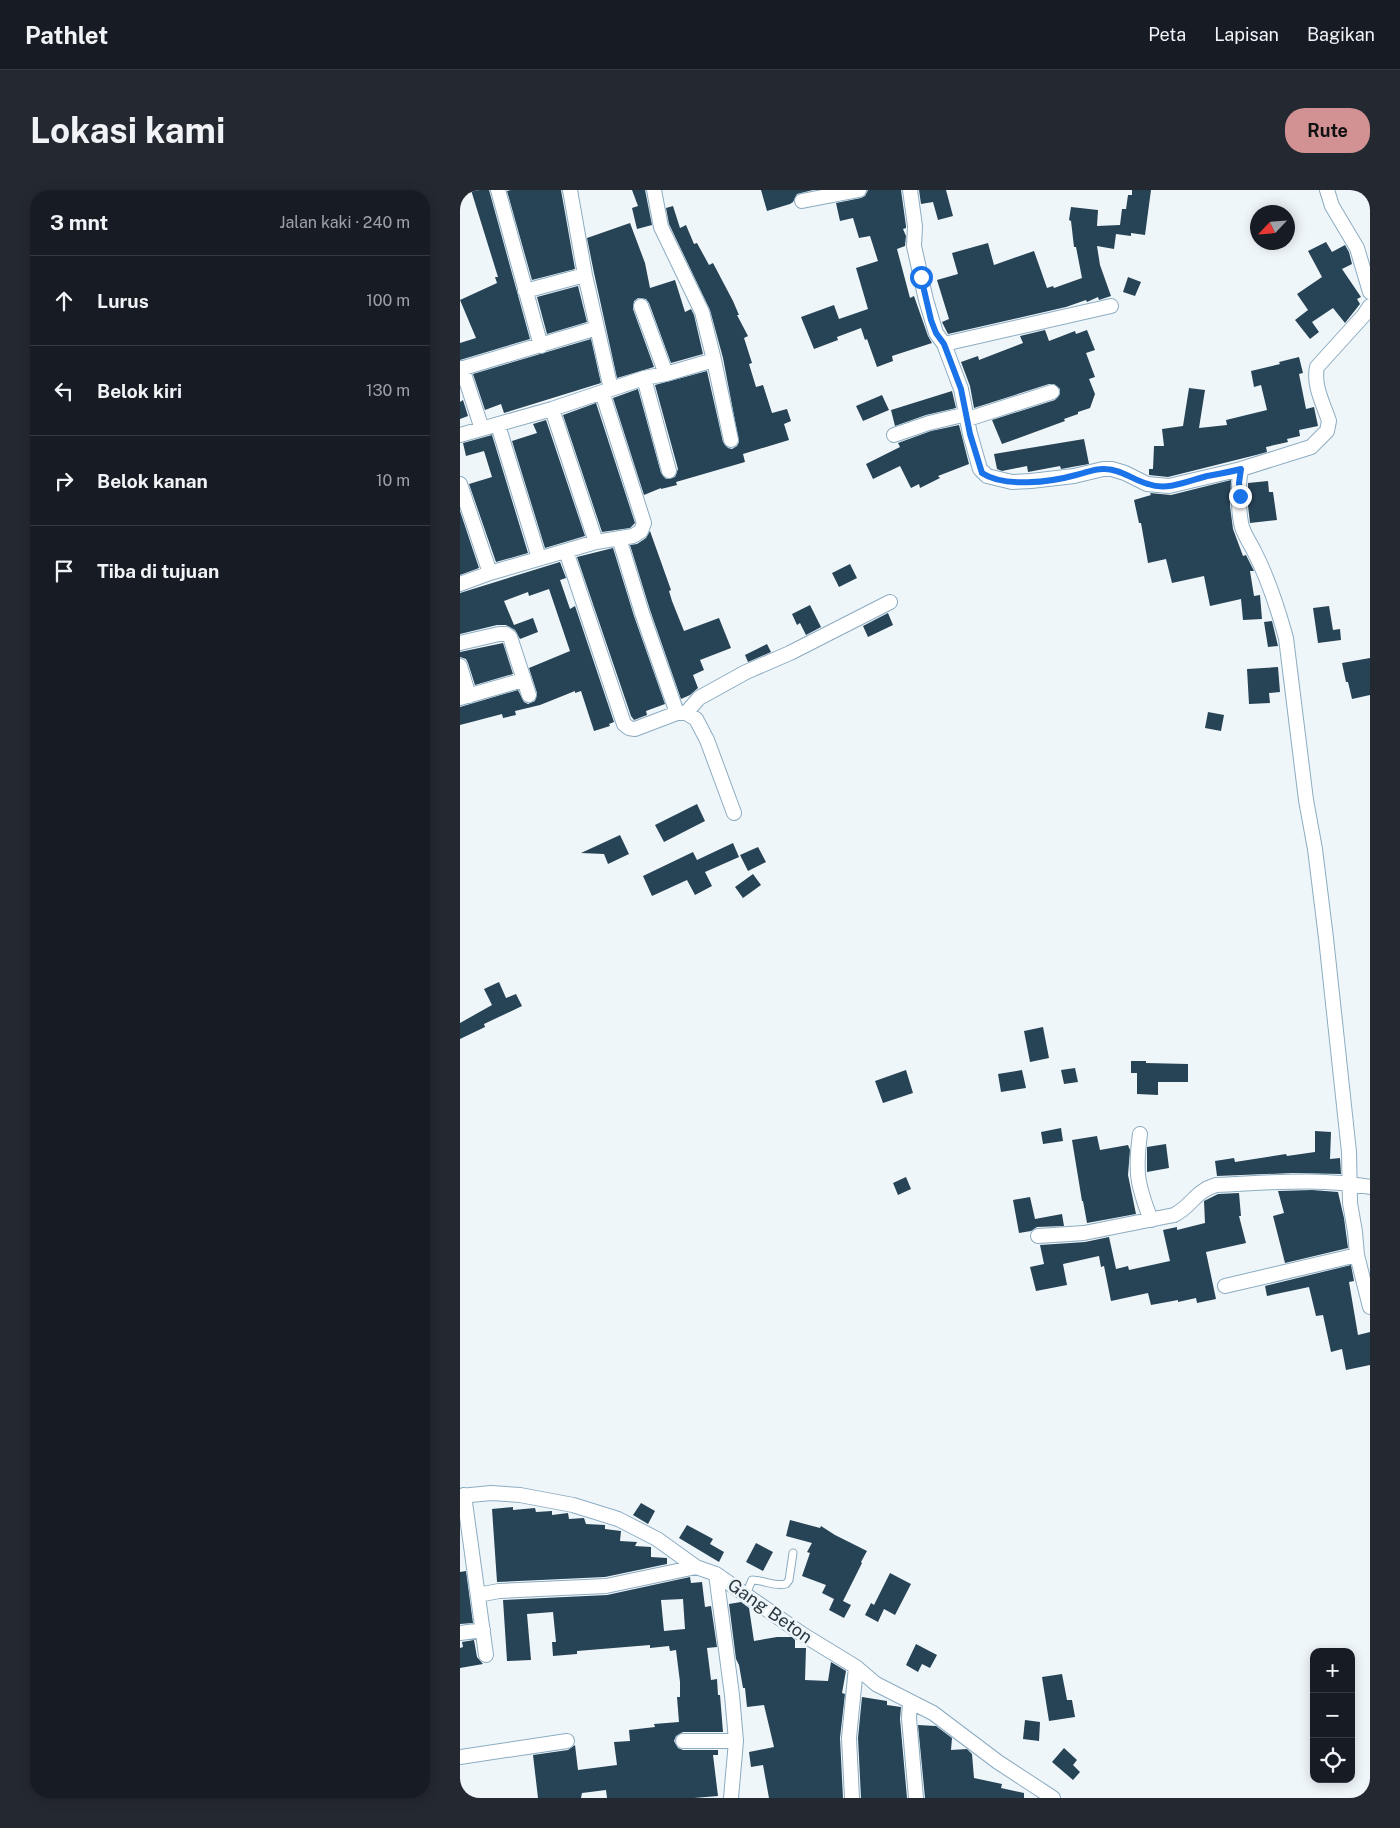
<!DOCTYPE html>
<html lang="id">
<head>
<meta charset="utf-8">
<style>
  body { margin:0; font-family:"Public Sans",sans-serif; background:#242831; color:#f1f3f6 }
  .controls { position:absolute; right:15px; bottom:15px; display:grid; overflow:hidden; border-radius:10px; box-shadow:0 2px 12px #0003 }
  .controls button { width:45px; height:45px; display:grid; place-items:center; padding:0; border:0; border-bottom:1px solid #363941; background:#171b24; color:#f1f3f6; font:25px sans-serif }
  .compass { position:absolute; left:790px; top:15px; width:45px; height:45px; border-radius:50%; background:#171b24; box-shadow:0 2px 12px #0003; rotate:244deg }
  .stop { position:absolute; width:15px; height:15px; margin:-11px; border:4px solid #1a73e8; border-radius:50%; background:#fff }
  .stop.end { background:#1a73e8; border-color:#fff; box-shadow:0 1px 5px #0008 }
  .list { margin:0; padding:0; list-style:none }
  h2 { display:flex; justify-content:space-between; align-items:center; height:65px; margin:0; padding:0 20px; font-size:21px }
  h2 small { font-size:16px; font-weight:400; color:#9ea1a6 }
  .list li { display:grid; grid-template-columns:32px 1fr auto; gap:15px; align-items:center; box-sizing:border-box; height:90px; padding:0 20px; border-top:1px solid #363941 }
  .list b { display:block; font-size:19px; white-space:nowrap }
  .list em { font-size:16px; font-style:normal; color:#9ea1a6 }
  .icon { flex:none; width:28px; height:28px; fill:none; stroke:currentColor; stroke-width:2; stroke-linecap:round; stroke-linejoin:round }
  .map { position:relative; flex:none; width:910px; height:1608px; overflow:hidden; border-radius:20px }
  header { display:flex; align-items:center; gap:30px; box-sizing:border-box; height:70px; padding:0 25px; background:#171b24; border-bottom:1px solid #363941 }
  header strong { font-size:24px }
  nav { display:flex; gap:28px; margin-inline-start:auto; font-size:18px }
  .intro { display:flex; align-items:center; justify-content:space-between; box-sizing:border-box; height:120px; padding:0 30px }
  h1 { margin:0; font-size:35px }
  .button { padding:12px 22px; border-radius:20px; background:#d29293; color:#111; font-size:18px; font-weight:700 }
  main { display:flex; gap:30px; padding:0 30px }
  aside { flex:1; background:#171b24; border-radius:20px; box-shadow:0 2px 12px #0003 }
  .map>svg:first-child { display:block }
</style>
</head>
<body>
<header>
<strong>Pathlet</strong>
<nav><a>Peta</a><a>Lapisan</a><a>Bagikan</a></nav>
</header>
<div class="intro"><h1>Lokasi kami</h1><a class="button">Rute</a></div>
<main>
<aside>
<h2>3 mnt<small>Jalan kaki · 240 m</small></h2>
<ul class="list">
<li><svg class="icon" aria-label="ahead" viewBox="0 0 24 24"><path d="M12 20V5M6 11l6-6 6 6"/></svg><div><b>Lurus</b></div><em>100 m</em></li>
<li><svg class="icon" aria-label="left" viewBox="0 0 24 24"><path d="M17 20v-9H6M10 6l-5 5 5 5"/></svg><div><b>Belok kiri</b></div><em>130 m</em></li>
<li><svg class="icon" aria-label="right" viewBox="0 0 24 24"><path d="M7 20v-9h11M14 6l5 5-5 5"/></svg><div><b>Belok kanan</b></div><em>10 m</em></li>
<li><svg class="icon" aria-label="arrive" viewBox="0 0 24 24"><path d="M6 21V4h12l-3 4 3 4H6"/></svg><div><b>Tiba di tujuan</b></div></li>
</ul>
</aside>
<div class="map">
<svg width="910" height="1608" viewBox="0 0 910 1608">
  <rect width="100%" height="100%" fill="#eff6fa"/>
  <path fill="#274356" fill-rule="evenodd" d="M 11,0 L 29,0 L 70,149 L 0,170 L 0,153 L 16,148 L 0,110 L 37,93 L 35,87 L 38,87 Z
    M 51,0 L 101,0 L 115,79 L 72,90 L 47,1 Z
    M 172,0 L 185,0 L 192,35 L 177,39 L 172,18 L 178,16 Z
    M 301,0 L 353,0 L 337,4 L 333,12 L 330,14 L 307,21 Z
    M 408,0 L 441,0 L 446,36 L 446,38 L 443,39 L 446,46 L 445,56 L 437,59 L 450,108 L 454,106 L 468,146 L 472,153 L 432,166 L 433,171 L 417,177 L 407,149 L 405,150 L 401,138 L 377,147 L 378,150 L 354,159 L 341,127 L 374,115 L 379,129 L 408,119 L 396,78 L 418,71 L 410,46 L 399,48 L 393,28 L 380,31 L 376,13 L 401,8 L 405,6 Z
    M 459,0 L 486,0 L 493,26 L 478,30 L 473,12 L 461,14 Z
    M 672,0 L 691,0 L 685,45 L 671,43 L 671,46 L 656,44 L 654,59 L 637,56 L 640,75 L 651,106 L 639,110 L 638,107 L 627,112 L 626,110 L 606,117 L 488,144 L 482,132 L 489,129 L 477,90 L 498,84 L 492,63 L 528,53 L 534,75 L 574,61 L 587,98 L 593,96 L 594,98 L 622,88 L 616,57 L 614,57 L 611,31 L 609,30 L 611,17 L 638,20 L 637,36 L 660,35 L 662,19 L 666,19 L 668,5 L 672,5 Z
    M 213,16 L 220,38 L 226,35 L 234,54 L 237,53 L 249,75 L 253,73 L 273,111 L 279,125 L 277,125 L 288,146 L 284,148 L 292,173 L 289,174 L 296,197 L 303,195 L 312,223 L 327,219 L 331,231 L 324,234 L 329,250 L 283,264 L 285,272 L 216,292 L 217,295 L 201,299 L 201,298 L 184,305 L 153,208 L 178,199 L 201,283 L 206,289 L 215,287 L 218,279 L 195,195 L 247,181 L 263,252 L 268,258 L 272,259 L 277,256 L 279,252 L 263,168 L 250,120 L 209,34 L 206,18 Z
    M 170,33 L 185,73 L 190,98 L 215,90 L 225,122 L 231,119 L 234,125 L 243,164 L 211,173 L 189,113 L 186,109 L 178,108 L 174,111 L 173,119 L 194,177 L 157,188 L 134,83 L 127,48 Z
    M 866,52 L 872,62 L 885,55 L 889,62 L 892,74 L 882,79 L 901,107 L 897,109 L 900,114 L 885,133 L 873,118 L 852,132 L 859,142 L 850,149 L 835,130 L 848,120 L 837,104 L 862,87 L 848,61 Z
    M 668,87 L 681,92 L 675,106 L 663,102 Z
    M 118,96 L 127,132 L 87,144 L 77,107 Z
    M 585,140 L 589,151 L 615,141 L 616,144 L 627,140 L 635,160 L 626,163 L 635,187 L 629,189 L 635,204 L 630,218 L 618,222 L 618,224 L 604,229 L 605,231 L 542,254 L 532,230 L 595,210 L 600,204 L 600,199 L 594,194 L 589,194 L 514,218 L 510,196 L 501,172 L 518,166 L 519,170 L 563,153 L 560,146 Z
    M 131,149 L 141,193 L 44,223 L 41,214 L 25,220 L 13,184 Z
    M 839,167 L 843,183 L 839,184 L 846,219 L 854,217 L 858,236 L 839,240 L 840,246 L 827,249 L 828,252 L 806,257 L 807,262 L 796,265 L 708,287 L 689,285 L 689,279 L 693,279 L 694,256 L 704,256 L 702,239 L 723,236 L 729,198 L 745,200 L 739,238 L 767,235 L 766,230 L 807,220 L 801,195 L 794,197 L 791,181 L 820,174 L 819,172 Z
    M 492,201 L 496,218 L 466,225 L 435,236 L 431,220 Z
    M 422,205 L 429,220 L 403,231 L 396,216 Z
    M 3,210 L 8,226 L 0,229 L 0,212 Z
    M 136,213 L 175,333 L 170,338 L 142,342 L 103,225 Z
    M 86,230 L 125,346 L 85,358 L 52,251 L 77,243 L 73,234 Z
    M 499,235 L 509,274 L 478,286 L 480,288 L 460,298 L 459,294 L 451,298 L 440,276 L 413,289 L 406,274 L 440,257 L 438,253 L 471,241 Z
    M 32,245 L 68,363 L 36,372 L 9,294 L 32,287 L 24,261 L 6,266 L 3,253 Z
    M 624,249 L 629,274 L 612,277 L 601,279 L 600,276 L 568,282 L 567,276 L 542,281 L 537,279 L 534,264 Z
    M 771,290 L 770,316 L 773,339 L 783,366 L 786,365 L 794,381 L 790,381 L 794,406 L 800,405 L 802,429 L 783,430 L 781,409 L 750,416 L 744,386 L 712,393 L 706,369 L 688,373 L 681,333 L 679,333 L 674,310 L 691,305 L 690,303 L 711,305 Z
    M 808,291 L 809,302 L 813,302 L 817,330 L 790,333 L 788,316 L 788,293 Z
    M 0,321 L 19,378 L 0,385 Z
    M 190,341 L 211,400 L 209,401 L 212,411 L 224,441 L 259,428 L 271,458 L 240,470 L 244,480 L 233,485 L 238,498 L 230,505 L 221,509 L 190,420 L 170,355 L 177,354 L 186,348 Z
    M 153,358 L 174,426 L 205,514 L 186,521 L 187,525 L 174,530 L 171,526 L 117,367 Z
    M 100,372 L 106,388 L 100,390 L 110,419 L 115,416 L 154,532 L 149,534 L 150,536 L 134,541 L 121,501 L 115,503 L 115,501 L 80,515 L 55,521 L 56,525 L 43,528 L 42,524 L 0,535 L 0,517 L 58,500 L 64,512 L 68,514 L 75,511 L 77,503 L 69,478 L 110,461 L 89,399 L 69,406 L 68,402 L 44,411 L 54,435 L 73,428 L 78,442 L 60,449 L 55,440 L 46,435 L 37,435 L 0,444 L 0,403 Z
    M 390,374 L 397,388 L 379,397 L 372,383 Z
    M 350,415 L 361,437 L 346,445 L 340,433 L 337,435 L 332,424 Z
    M 869,416 L 873,440 L 880,439 L 881,450 L 858,453 L 853,418 Z
    M 428,423 L 433,435 L 408,447 L 403,436 Z
    M 812,431 L 818,456 L 808,457 L 804,432 Z
    M 43,453 L 53,484 L 15,495 L 8,473 L 6,469 L 0,467 L 0,462 Z
    M 307,454 L 311,462 L 288,472 L 285,465 Z
    M 910,468 L 910,505 L 892,509 L 888,492 L 886,492 L 882,473 Z
    M 818,477 L 820,502 L 809,503 L 810,513 L 789,514 L 787,479 Z
    M 748,522 L 764,525 L 761,541 L 745,538 Z
    M 237,614 L 245,631 L 204,652 L 195,635 Z
    M 160,645 L 169,664 L 148,674 L 144,664 L 121,663 Z
    M 273,653 L 279,667 L 245,682 L 252,696 L 235,705 L 227,690 L 192,706 L 183,686 L 233,662 L 237,670 Z
    M 298,657 L 306,672 L 288,681 L 280,665 Z
    M 293,684 L 301,695 L 283,708 L 275,697 Z
    M 39,792 L 46,808 L 56,804 L 62,816 L 24,834 L 25,837 L 0,849 L 0,833 L 32,815 L 24,799 Z
    M 583,837 L 589,868 L 570,872 L 564,841 Z
    M 671,871 L 686,871 L 686,873 L 728,874 L 728,892 L 698,892 L 698,905 L 677,904 L 677,883 L 671,883 Z
    M 615,878 L 618,892 L 604,894 L 601,880 Z
    M 446,880 L 453,903 L 423,913 L 415,891 Z
    M 562,880 L 566,898 L 541,902 L 538,884 Z
    M 601,938 L 603,951 L 583,954 L 581,942 Z
    M 855,941 L 871,942 L 870,969 L 880,968 L 881,984 L 833,983 L 757,986 L 755,971 L 774,968 L 775,972 L 826,964 L 827,966 L 855,962 Z
    M 637,946 L 640,960 L 668,955 L 670,960 L 668,985 L 676,1024 L 627,1033 L 623,1011 L 622,1011 L 612,950 Z
    M 706,954 L 709,978 L 687,982 L 687,957 Z
    M 446,987 L 451,999 L 438,1005 L 433,993 Z
    M 852,1000 L 878,1002 L 884,1028 L 888,1058 L 825,1073 L 813,1026 L 824,1023 L 818,1001 Z
    M 779,1003 L 781,1026 L 779,1026 L 786,1053 L 746,1062 L 756,1109 L 737,1113 L 736,1108 L 718,1112 L 718,1110 L 691,1115 L 688,1103 L 651,1111 L 644,1076 L 641,1077 L 639,1066 L 603,1074 L 607,1095 L 576,1101 L 570,1077 L 584,1074 L 580,1055 L 625,1052 L 649,1047 L 656,1079 L 668,1076 L 669,1080 L 710,1071 L 703,1040 L 717,1037 L 717,1040 L 745,1033 L 744,1011 L 758,1004 Z
    M 570,1007 L 575,1029 L 602,1024 L 604,1036 L 577,1037 L 571,1041 L 559,1043 L 553,1010 Z
    M 891,1075 L 894,1091 L 889,1092 L 898,1145 L 910,1142 L 910,1175 L 886,1180 L 882,1159 L 871,1162 L 863,1125 L 856,1126 L 849,1097 L 807,1106 L 805,1096 Z
    M 181,1313 L 195,1321 L 188,1334 L 173,1325 Z
    M 53,1317 L 53,1320 L 75,1318 L 76,1322 L 92,1321 L 92,1325 L 108,1323 L 109,1329 L 124,1328 L 126,1334 L 145,1335 L 145,1339 L 161,1341 L 160,1351 L 177,1352 L 175,1356 L 191,1357 L 191,1367 L 207,1368 L 207,1374 L 145,1387 L 37,1392 L 32,1319 Z
    M 330,1330 L 360,1338 L 361,1336 L 375,1345 L 407,1361 L 401,1372 L 402,1373 L 383,1411 L 391,1415 L 384,1428 L 369,1420 L 374,1409 L 362,1403 L 366,1395 L 342,1386 L 350,1363 L 347,1362 L 352,1353 L 326,1346 Z
    M 227,1335 L 253,1349 L 250,1354 L 264,1362 L 259,1372 L 219,1348 Z
    M 296,1353 L 313,1362 L 303,1381 L 286,1372 Z
    M 6,1381 L 13,1433 L 0,1434 L 0,1382 Z
    M 430,1383 L 451,1394 L 435,1425 L 424,1419 L 418,1432 L 405,1425 L 411,1413 L 414,1415 Z
    M 230,1387 L 231,1393 L 242,1392 L 245,1417 L 251,1416 L 257,1457 L 247,1458 L 251,1490 L 257,1489 L 258,1505 L 260,1505 L 263,1542 L 223,1542 L 216,1546 L 214,1551 L 218,1558 L 223,1560 L 258,1560 L 258,1565 L 253,1565 L 258,1606 L 234,1608 L 147,1608 L 146,1600 L 122,1603 L 121,1608 L 78,1608 L 73,1565 L 108,1560 L 115,1555 L 118,1580 L 157,1575 L 154,1552 L 170,1551 L 169,1540 L 195,1537 L 194,1534 L 219,1532 L 217,1507 L 220,1507 L 220,1492 L 216,1460 L 210,1461 L 209,1456 L 190,1458 L 190,1455 L 117,1461 L 117,1464 L 93,1466 L 92,1452 L 96,1452 L 93,1422 L 67,1424 L 71,1470 L 47,1471 L 43,1410 L 147,1405 ZM 223,1409 L 225,1439 L 204,1441 L 201,1410 Z
    M 281,1412 L 289,1418 L 294,1451 L 317,1447 L 332,1447 L 335,1450 L 335,1458 L 346,1458 L 345,1490 L 368,1491 L 371,1472 L 386,1481 L 382,1503 L 385,1504 L 380,1548 L 383,1608 L 309,1608 L 303,1575 L 291,1577 L 289,1562 L 314,1557 L 304,1515 L 287,1517 L 285,1498 L 283,1498 L 279,1475 L 276,1469 L 269,1414 Z
    M 14,1450 L 17,1467 L 23,1474 L 0,1478 L 0,1458 L 3,1457 L 2,1452 Z
    M 456,1454 L 477,1465 L 470,1478 L 462,1474 L 458,1482 L 446,1475 Z
    M 602,1484 L 607,1510 L 612,1510 L 615,1527 L 589,1531 L 582,1487 Z
    M 402,1507 L 427,1511 L 427,1515 L 441,1517 L 440,1529 L 447,1608 L 401,1608 L 398,1548 Z
    M 565,1530 L 580,1532 L 579,1551 L 563,1549 Z
    M 458,1535 L 476,1536 L 492,1548 L 491,1560 L 507,1559 L 512,1564 L 514,1588 L 542,1594 L 541,1598 L 564,1603 L 564,1608 L 465,1608 Z
    M 604,1558 L 617,1570 L 613,1575 L 620,1582 L 613,1590 L 592,1572 Z"/>
  <g fill="none" stroke-linecap="round" stroke-linejoin="round">
    <defs>
      <path id="lane" d="M 286,1404 L 292,1390 C 305,1390 314,1397 326,1394 L 329,1390 L 333,1363"/>
      <path id="street" d="M 38,0 L 81,156
        M 110,0 L 125,85 L 151,199
        M 194,0 L 201,37 L 242,122 L 254,170 L 271,250
        M 450,0 L 455,36 L 454,56 L 466,110 L 476,143 L 484,154 L 501,199 L 510,244 L 520,279 L 527,286 L 552,292 L 571,291 L 614,286 L 643,279 L 652,279 L 665,283 L 687,294 L 709,296 L 781,279 L 851,257 L 867,241 L 869,231 C 863,213 853,195 857,177 L 904,125 L 910,116
        M 867,0 L 872,16 L 897,58 L 910,102
        M 342,11 L 399,0
        M 65,101 L 125,85
        M 181,116 L 206,184
        M 484,154 L 651,116
        M 2,178 L 22,239
        M 0,179 L 137,138
        M 184,188 L 209,281
        M 92,219 L 136,352
        M 508,229 L 592,202
        M 38,235 L 79,368
        M 0,245 L 92,219 L 184,188 L 206,184 L 254,170
        M 434,245 L 469,233 L 507,224
        M 781,279 C 778,294 778,322 782,337 C 785,346 790,353 794,361 C 808,388 818,419 826,448 L 846,610 L 855,659 L 866,748 L 889,962 L 890,1013 L 895,1042 L 897,1065 L 910,1117
        M 0,294 L 30,383
        M 106,361 L 164,534 L 169,538 L 175,539 L 217,523 L 182,423 L 159,348
        M 0,394 L 30,383 L 136,352 L 173,346 L 181,341 L 184,333 L 142,202
        M 0,453 L 39,444 L 46,444 L 50,447 L 69,505
        M 0,476 L 9,506
        M 0,508 L 63,490
        M 218,523 L 226,523 L 236,529 L 247,550 L 274,623
        M 226,523 L 239,508 L 286,482 L 330,463 L 430,412
        M 680,944 C 675,982 677,994 691,1030
        M 578,1046 L 624,1043 L 714,1025 C 732,1016 735,1001 756,995 C 806,993 860,987 910,997
        M 765,1096 L 897,1065
        M 4,1305 L 26,1465
        M 0,1306 L 31,1303 L 60,1305 L 113,1315 L 158,1329 L 197,1349 L 236,1377 L 256,1384 L 342,1444 L 396,1477 L 416,1494 L 473,1523 L 538,1572 L 593,1608
        M 256,1384 L 272,1505 L 276,1551 L 271,1608
        M 18,1405 L 39,1401 L 146,1396 L 236,1377
        M 0,1443 L 23,1440
        M 450,1512 L 449,1528 L 456,1608
        M 223,1551 L 276,1551
        M 0,1567 L 107,1551
        M 392,1608 L 389,1548 L 396,1477"/>
    </defs>
    <use href="#lane" stroke="#8cacc1" stroke-width="9"/>
    <use href="#street" stroke="#8cacc1" stroke-width="16"/>
    <use href="#lane" stroke="#fff" stroke-width="7"/>
    <use href="#street" stroke="#fff" stroke-width="14"/>
  </g>
  <g fill="none" stroke-linecap="round" stroke-linejoin="round">
    <path stroke="#1a73e8" stroke-width="6" d="M 461,87 L 471,130 L 476,143 L 484,154 L 501,199 L 510,244 L 522,283 C 544,298 591,292 616,285 C 626,283 635,278 645,279 C 661,279 673,290 688,294 C 708,301 728,291 747,286 C 758,284 770,282 781,279 L 779,293 L 780,306"/>
  </g>
  <g text-anchor="middle" stroke-width="5" stroke-linejoin="round" paint-order="stroke">
    <g font-size="18" fill="#2b3941" stroke="#eff6fa">
      <text transform="translate(310 1421) rotate(35)" y="6">Gang Beton</text>
    </g>
  </g>
</svg>
<div class="controls">
<button>+</button>
<button>−</button>
<button><svg class="icon" aria-label="locate" viewBox="0 0 24 24"><circle cx="12" cy="12" r="6"/><path d="M12 2v4M12 18v4M2 12h4M18 12h4"/></svg></button>
</div>
<svg class="compass" viewBox="-18 -18 36 36"><path d="M0-13l5 13h-10z" fill="#e53935"/><path d="M0 13l5-13h-10z" fill="#9ea1a6"/></svg>
<div class="stop" style="left:461px;top:87px"></div>
<div class="stop end" style="left:780px;top:306px"></div>
</div>
</main>
</body>
</html>
